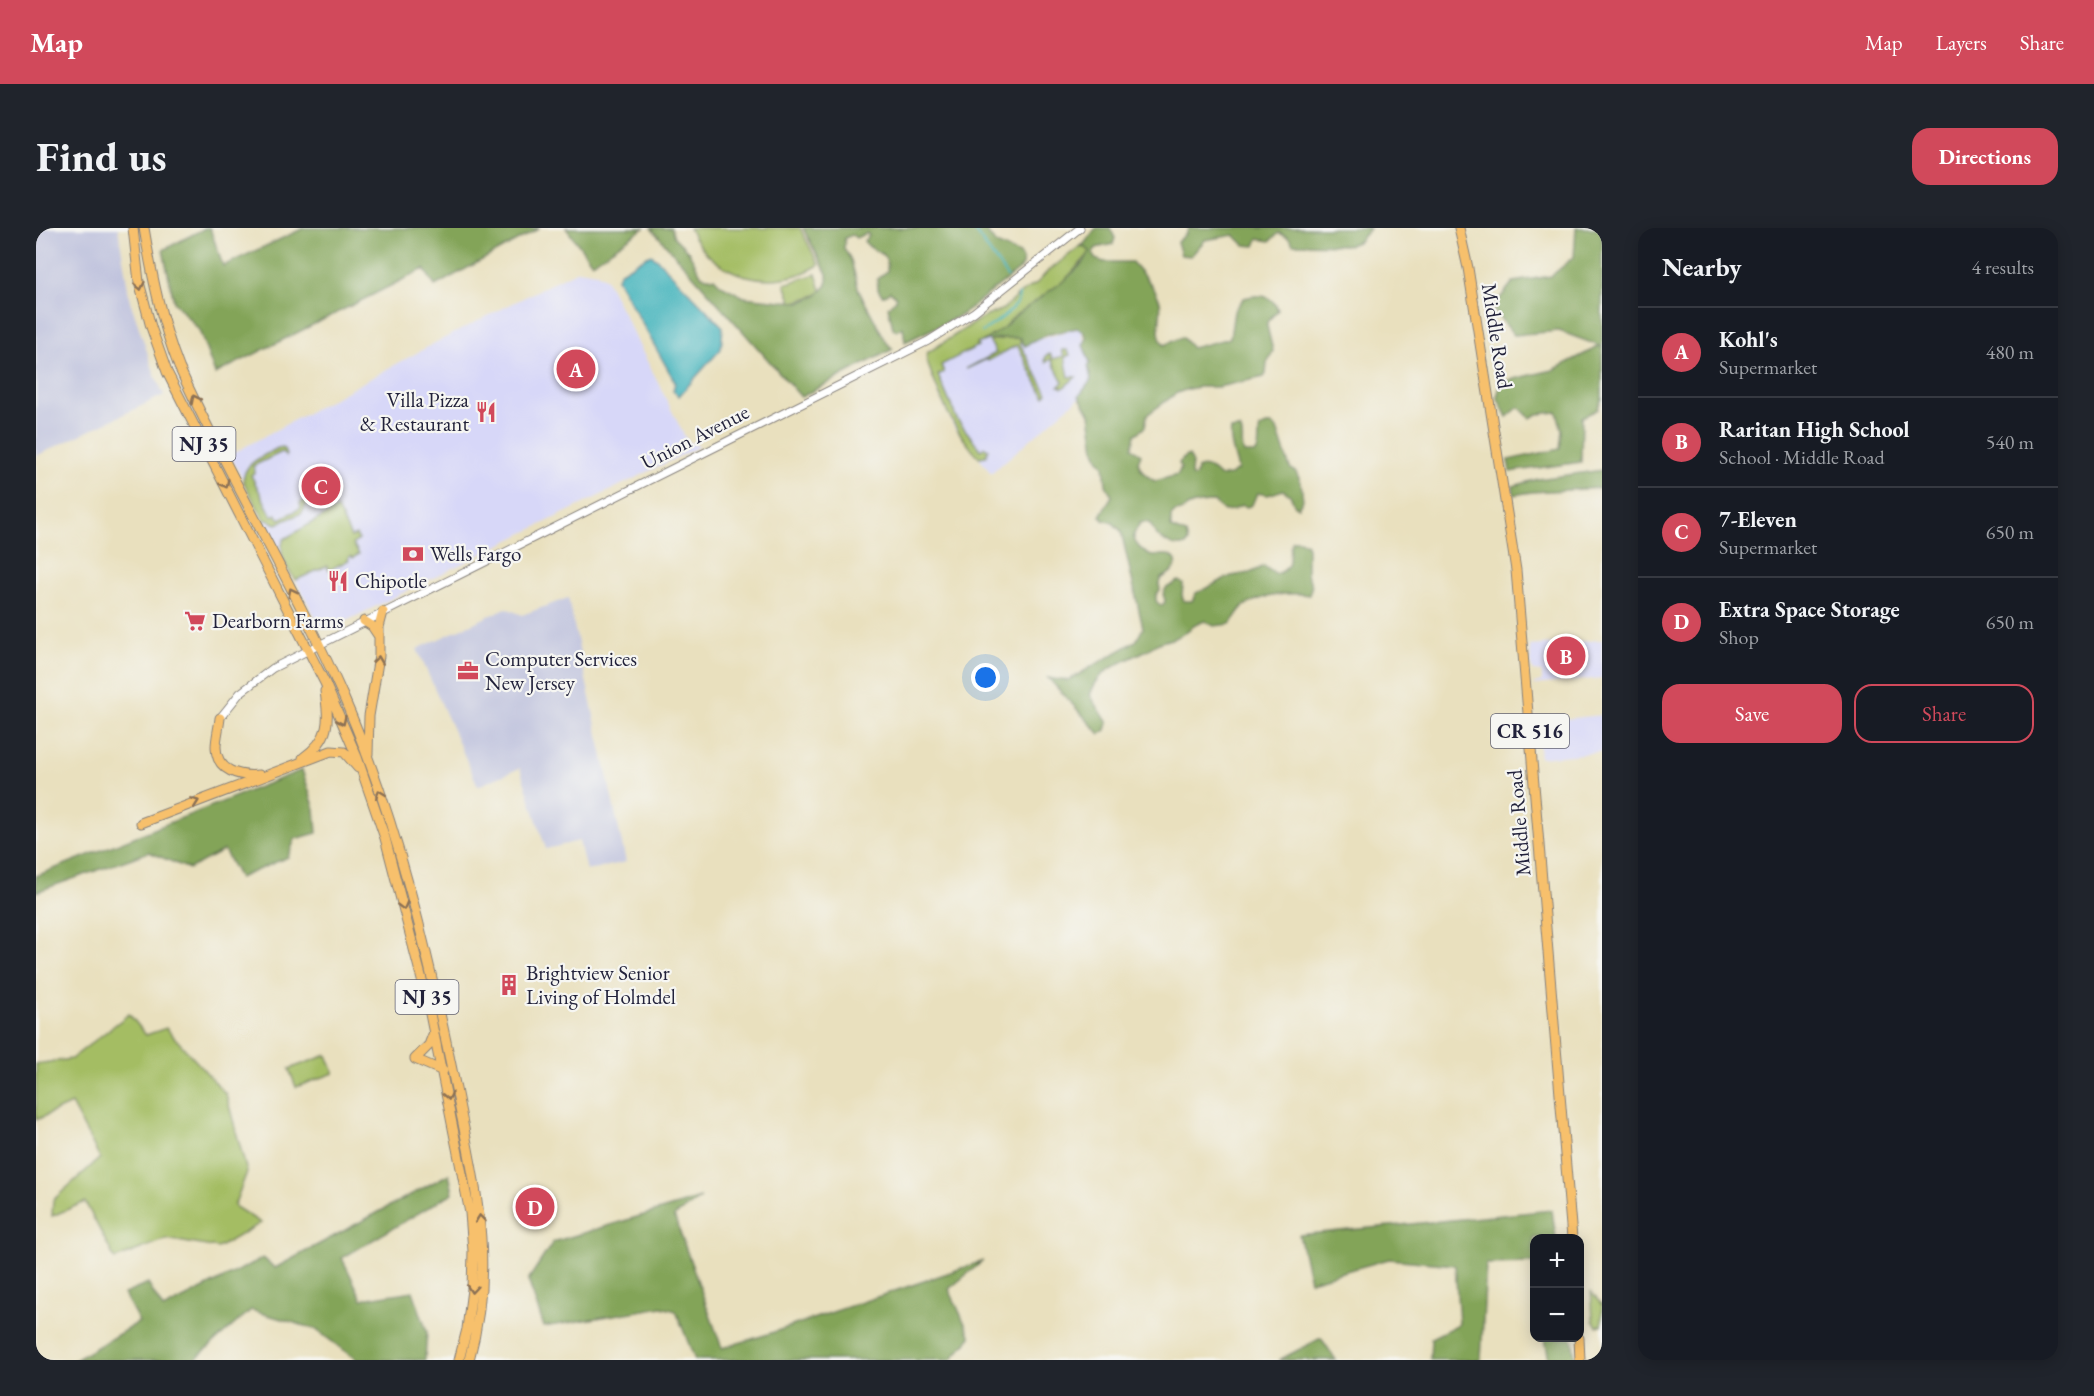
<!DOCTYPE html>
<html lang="en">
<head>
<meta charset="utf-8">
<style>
  body { margin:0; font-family:"EB Garamond",serif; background:#20242c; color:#f1f3f6 }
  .controls { position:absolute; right:18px; bottom:18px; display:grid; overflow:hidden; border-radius:12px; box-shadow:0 3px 15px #0003 }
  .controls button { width:54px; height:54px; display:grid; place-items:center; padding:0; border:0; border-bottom:2px solid #363941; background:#171b24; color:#f1f3f6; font:30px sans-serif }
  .you { position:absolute; left:950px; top:450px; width:21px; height:21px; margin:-15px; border:4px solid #fff; border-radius:50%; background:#1a73e8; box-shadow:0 0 0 9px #1a73e833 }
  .badge { display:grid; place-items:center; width:39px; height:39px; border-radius:50%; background:#d1495b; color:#fff; font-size:20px; font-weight:700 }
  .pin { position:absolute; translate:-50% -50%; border:3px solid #fff; box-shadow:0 2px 6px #0006 }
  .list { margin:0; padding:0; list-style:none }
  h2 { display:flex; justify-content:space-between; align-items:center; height:78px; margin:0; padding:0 24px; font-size:26px }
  h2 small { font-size:20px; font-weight:400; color:#9ea1a6 }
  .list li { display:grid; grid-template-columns:39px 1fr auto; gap:18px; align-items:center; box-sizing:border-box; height:90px; padding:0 24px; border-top:2px solid #363941 }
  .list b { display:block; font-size:22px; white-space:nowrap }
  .list p { margin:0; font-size:20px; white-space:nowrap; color:#9ea1a6 }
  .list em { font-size:20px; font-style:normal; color:#9ea1a6 }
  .actions { display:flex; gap:12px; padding:18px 24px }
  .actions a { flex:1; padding:14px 0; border:2px solid #d1495b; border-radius:18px; text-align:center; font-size:21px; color:#d1495b }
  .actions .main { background:#d1495b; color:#fff }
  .map { position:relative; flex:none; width:1566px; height:1132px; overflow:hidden; border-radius:18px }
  header { display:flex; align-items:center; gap:36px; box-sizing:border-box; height:84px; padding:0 30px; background:#d1495b; color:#fff }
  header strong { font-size:28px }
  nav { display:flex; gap:33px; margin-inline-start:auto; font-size:21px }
  .intro { display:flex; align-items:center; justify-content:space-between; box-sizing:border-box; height:144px; padding:0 36px }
  h1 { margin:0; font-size:42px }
  .button { padding:15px 27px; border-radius:18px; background:#d1495b; color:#fff; font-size:21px; font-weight:700 }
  main { display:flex; gap:36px; padding:0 36px }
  aside { flex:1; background:#171b24; border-radius:18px; box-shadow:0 3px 15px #0003 }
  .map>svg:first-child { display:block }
</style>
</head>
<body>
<header>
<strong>Map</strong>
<nav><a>Map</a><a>Layers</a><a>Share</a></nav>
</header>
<div class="intro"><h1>Find us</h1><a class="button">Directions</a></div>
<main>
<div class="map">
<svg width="1566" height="1132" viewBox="0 0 1566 1132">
  <rect width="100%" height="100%" fill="#f6f6f2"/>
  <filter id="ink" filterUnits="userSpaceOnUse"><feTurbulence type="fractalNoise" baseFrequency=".0167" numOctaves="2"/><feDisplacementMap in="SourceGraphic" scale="12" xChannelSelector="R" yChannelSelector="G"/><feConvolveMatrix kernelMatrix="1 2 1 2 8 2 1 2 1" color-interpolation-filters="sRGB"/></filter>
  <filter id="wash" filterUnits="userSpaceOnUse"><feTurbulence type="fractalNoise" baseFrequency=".008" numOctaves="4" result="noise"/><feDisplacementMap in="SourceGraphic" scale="24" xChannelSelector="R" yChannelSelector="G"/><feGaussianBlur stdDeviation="1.35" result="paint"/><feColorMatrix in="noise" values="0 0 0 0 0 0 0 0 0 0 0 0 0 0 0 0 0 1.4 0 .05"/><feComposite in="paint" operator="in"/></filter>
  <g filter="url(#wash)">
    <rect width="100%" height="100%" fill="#e9e0be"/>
    <path fill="#d7d7f8" d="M 542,42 L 561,45 L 570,51 L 649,209 L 654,215 L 664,218 L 294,401 L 285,400 L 194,227 L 399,115 Z
      M 1045,100 L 1058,157 L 955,245 L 918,199 L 904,170 L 893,141 L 954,108 L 963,124 L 997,105 L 1001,112 Z
      M 1566,412 L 1566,450 L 1497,457 L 1499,455 L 1506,453 L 1506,444 L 1498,443 L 1495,438 L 1494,418 Z
      M 1566,487 L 1566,524 L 1504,530 L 1501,494 Z"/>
    <path fill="#bfc2dd" d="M 0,0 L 82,0 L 94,73 L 120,150 L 128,167 L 0,228 Z
      M 532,370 L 590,634 L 550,643 L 543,613 L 510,621 L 484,540 L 442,558 L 381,421 L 470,380 L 486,387 Z"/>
    <path fill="#a4bd63" stroke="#63704f" stroke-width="1.5" d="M 653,0 L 764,0 L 783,37 C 738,65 676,50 653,0 Z
      M 1047,18 L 1054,23 L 1053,26 L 1029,52 L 980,87 L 967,100 L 946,114 L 941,116 L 942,118 L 905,137 L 908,144 L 902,147 L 921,191 L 945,222 L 949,219 L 952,221 L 950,228 L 943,229 C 916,202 904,169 891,134 L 891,125 L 944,91 L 967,81 L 983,66 L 1001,55 L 1010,45 L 1043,19 Z
      M 780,46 L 786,65 L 756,75 L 749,56 Z
      M 970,110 L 985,110 L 984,116 L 1011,165 L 1008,168 L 981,117 L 952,133 L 951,131 L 930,141 L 960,125 L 953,112 L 961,112 Z
      M 1026,122 L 1031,122 L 1034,127 L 1029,129 L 1033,149 L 1040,149 L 1027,160 L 1023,158 L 1027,154 L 1015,131 L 1010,134 L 1009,132 L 1010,128 L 1014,126 L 1017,131 L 1028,128 Z
      M 247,219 L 250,225 L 250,228 L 246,224 L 217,238 L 219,244 L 215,247 L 236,288 L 240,286 L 244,291 L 265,280 L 264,275 L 270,272 L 272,274 L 266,285 L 241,296 L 228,291 L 207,253 C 208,234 228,228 242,220 Z
      M 301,280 L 315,309 L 320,307 L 323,312 L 317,316 L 323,326 L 317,330 L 315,328 L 312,330 L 313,332 L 293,342 L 291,338 L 260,352 C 251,342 241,324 248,311 Z
      M 93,786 L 110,807 L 130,800 L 190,866 L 211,944 L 198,978 L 225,995 L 182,1020 L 130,1011 L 79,1031 L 49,974 L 16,988 L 17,972 L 64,930 L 35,876 L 0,892 L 0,836 L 35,831 Z
      M 291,827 L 298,845 L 260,859 L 253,841 Z
      M 1555,1064 L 1566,1077 L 1566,1097 L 1561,1098 L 1557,1093 Z"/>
    <path fill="#83a459" stroke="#52634a" stroke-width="1.5" d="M 169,0 L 174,0 L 187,38 L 268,0 L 504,0 L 399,58 L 388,41 L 179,146 L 163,102 L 138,74 L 127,22 Z
      M 530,0 L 608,0 L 556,35 Z
      M 615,0 L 635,0 L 638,9 L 652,23 L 666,48 L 678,50 L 685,57 L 708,69 L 745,73 L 765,74 L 780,68 L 791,57 L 791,46 L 767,0 L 948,0 L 960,16 L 984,26 L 987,33 L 985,40 L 925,87 L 869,114 L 867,99 L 861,103 L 857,100 L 852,79 L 860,72 L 860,69 L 854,63 L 849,67 L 846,67 L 842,61 L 841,51 L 851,43 C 853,20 837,27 828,13 L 833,8 L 831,5 L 820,10 L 816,7 L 809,10 L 808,20 L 815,32 L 823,63 L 851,115 L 857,121 L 765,169 Z
      M 1060,0 L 1074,0 L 1079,10 L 1077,16 L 1060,20 L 1057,25 L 1059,31 L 1068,34 L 1096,34 C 1106,46 1120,59 1124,74 C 1127,88 1118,105 1128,117 L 1146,109 L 1156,120 L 1194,110 L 1198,83 L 1208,70 C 1223,66 1236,66 1242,82 L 1231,94 L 1231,98 L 1237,123 L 1231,135 L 1230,146 L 1228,149 L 1182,159 L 1163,159 L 1152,161 L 1141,165 L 1111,187 L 1109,199 L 1099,207 L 1096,220 L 1105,226 L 1102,234 C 1105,244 1110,248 1119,253 L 1142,247 L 1145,240 L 1143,235 L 1150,228 L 1153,228 L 1156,233 L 1155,247 L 1158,249 L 1160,248 L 1161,241 C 1173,236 1174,240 1183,248 L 1194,247 L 1202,242 C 1200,231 1192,213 1195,202 L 1204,201 C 1209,208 1204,217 1208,225 L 1220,225 C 1225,217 1221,208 1224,200 C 1231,196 1236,195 1241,201 L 1254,240 L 1260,244 L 1265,254 L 1267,272 L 1262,279 L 1259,278 L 1254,267 L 1247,262 L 1232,267 L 1221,265 L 1216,277 L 1211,279 L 1206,277 L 1196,282 L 1188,283 L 1178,274 C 1170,274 1160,275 1153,278 C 1147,281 1146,284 1139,284 L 1135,288 L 1135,300 L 1150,306 L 1152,314 L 1150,317 C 1140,321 1130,315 1122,308 C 1115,302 1117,291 1104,295 C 1103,298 1098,304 1098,307 C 1096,315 1110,327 1117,328 C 1122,328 1126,326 1132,327 C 1150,333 1135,346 1125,350 L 1123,355 L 1124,362 L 1120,367 L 1120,373 L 1124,377 L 1128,376 L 1129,372 L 1127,366 L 1130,360 L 1143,353 L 1147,356 L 1146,368 L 1148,373 L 1156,373 L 1160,365 L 1195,348 L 1214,345 L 1228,338 L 1239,346 C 1261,340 1249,328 1256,312 L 1264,312 L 1271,316 L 1271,346 L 1276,357 L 1273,367 C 1253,364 1226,367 1208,378 C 1203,381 1199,391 1194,396 L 1178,398 L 1169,393 C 1154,397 1153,404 1141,409 C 1135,412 1129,412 1123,415 C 1117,417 1113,422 1107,424 C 1084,436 1063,440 1054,467 L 1072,495 L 1070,502 L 1064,506 L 1012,450 L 1023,452 L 1033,452 L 1100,413 L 1107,400 L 1085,303 L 1077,295 L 1067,292 L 1064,288 L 1076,268 L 1070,257 L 1068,237 L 1063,232 L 1059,222 L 1054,186 L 1043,168 L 1055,152 L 1052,138 L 1054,135 L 1047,117 L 1051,110 L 1047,103 L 1041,100 L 1010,107 L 989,118 L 985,113 L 985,110 C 975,109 956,110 946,114 L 967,100 L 980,87 L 1029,52 L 1048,34 L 1054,23 L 1047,18 L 1043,19 L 1048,16 Z
      M 1153,0 L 1334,0 L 1323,13 L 1313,17 L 1257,16 L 1253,10 L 1243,5 L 1234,13 L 1222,11 L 1219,18 L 1208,17 L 1198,7 L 1169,12 L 1155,28 L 1145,27 L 1141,14 L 1150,6 Z
      M 1540,0 L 1566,0 L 1566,170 L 1561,182 L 1546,189 L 1545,234 L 1474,244 L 1472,232 L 1524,221 L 1526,202 L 1521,184 L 1502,186 L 1494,190 L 1483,179 L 1471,189 L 1461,169 L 1465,154 L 1517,142 L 1564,118 L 1523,103 L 1478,107 L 1456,80 L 1477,54 L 1515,48 L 1538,29 Z
      M 1566,242 L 1566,260 L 1496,264 L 1478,267 L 1477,258 L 1502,251 Z
      M 266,542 L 279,581 L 281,605 L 259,611 L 252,629 L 203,650 L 188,622 L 153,641 L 113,624 L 0,664 L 0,648 Z
      M 413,946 L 417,965 L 306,1030 L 326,1071 L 377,1063 L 391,1104 L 389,1132 L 321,1132 L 279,1101 L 215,1082 L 158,1132 L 39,1132 L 103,1094 L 88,1066 L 112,1056 L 127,1081 L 227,1030 L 239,1040 Z
      M 665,970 L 638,988 L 686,1120 L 729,1107 L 947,1033 L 913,1061 L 935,1109 L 915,1132 L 659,1132 L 640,1083 L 626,1079 L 508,1099 L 492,1052 L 517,1014 Z
      M 1516,982 L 1520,1010 L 1498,1010 L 1498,1044 L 1497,1035 L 1450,1036 L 1445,1132 L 1394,1132 L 1395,1110 L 1423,1096 L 1419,1037 L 1353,1031 L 1274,1053 L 1263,1007 Z
      M 1285,1110 L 1300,1132 L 1243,1132 Z
      M 1509,1110 L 1536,1110 L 1539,1130 L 1535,1132 L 1513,1132 Z"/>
    <path fill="#44b4bc" stroke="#336b7c" stroke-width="1.5" d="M 615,27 L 620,30 L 687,99 L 685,121 L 643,168 L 637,163 L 639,154 L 581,51 L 583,45 L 611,28 Z"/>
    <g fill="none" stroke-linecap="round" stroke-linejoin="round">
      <path stroke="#44b4bc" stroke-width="2" d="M 937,0 C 948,17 960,32 971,49
        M 946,104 C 958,95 983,82 983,66"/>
    </g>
  </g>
  <g filter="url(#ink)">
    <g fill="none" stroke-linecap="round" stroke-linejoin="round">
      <defs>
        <path id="tertiary" d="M 184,490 L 204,465 L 237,440 L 892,113 L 938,84 L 1044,0"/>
        <path id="primary" d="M 1423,0 L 1432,40 L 1480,342 L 1536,1010
          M 1543,1110 L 1544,1132"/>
        <path id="trunk" d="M 97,0 L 103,54 L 115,99 L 131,144 L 289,455 L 321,529 L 349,610 L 391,771 L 434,985 L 437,1023 L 436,1061 L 431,1101 L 423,1132
          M 108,0 C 116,48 125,93 143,139 C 194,251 258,357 308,470 C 362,594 393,729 420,861 C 439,957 460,1033 433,1132
          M 328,393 L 336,398 L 342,407
          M 184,490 C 183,500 180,510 180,519 C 180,543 204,549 223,547
          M 332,526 L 333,488 L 343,428 L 343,399 L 347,384
          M 267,530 C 295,510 293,494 289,463
          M 105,595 L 295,523 L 308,524 L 322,540
          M 379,831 L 393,817 L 398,804
          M 379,831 L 407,843"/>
      </defs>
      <use href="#tertiary" stroke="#86817c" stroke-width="9"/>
      <use href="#primary" stroke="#86817c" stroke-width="11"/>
      <use href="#trunk" stroke="#86817c" stroke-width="11"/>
      <use href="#tertiary" stroke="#fff" stroke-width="7"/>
      <use href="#primary" stroke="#f7c06c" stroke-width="9"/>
      <use href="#trunk" stroke="#f7c06c" stroke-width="9"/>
    </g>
    <defs><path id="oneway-chevron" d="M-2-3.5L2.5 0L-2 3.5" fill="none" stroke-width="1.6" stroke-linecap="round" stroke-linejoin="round" transform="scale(1.5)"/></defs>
    <g stroke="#8c7154">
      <use href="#oneway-chevron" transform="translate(104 58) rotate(78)"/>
      <use href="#oneway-chevron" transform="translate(159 171) rotate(-117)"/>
      <use href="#oneway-chevron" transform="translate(189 256) rotate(63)"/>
      <use href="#oneway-chevron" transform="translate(256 364) rotate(-117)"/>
      <use href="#oneway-chevron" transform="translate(342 432) rotate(-82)"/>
      <use href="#oneway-chevron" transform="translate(306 493) rotate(65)"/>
      <use href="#oneway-chevron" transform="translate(344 566) rotate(-110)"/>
      <use href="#oneway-chevron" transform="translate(159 574) rotate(-20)"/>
      <use href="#oneway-chevron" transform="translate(367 678) rotate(75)"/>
      <use href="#oneway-chevron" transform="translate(412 868) rotate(78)"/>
      <use href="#oneway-chevron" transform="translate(444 991) rotate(-97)"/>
      <use href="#oneway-chevron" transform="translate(436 1061) rotate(95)"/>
    </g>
  </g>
  <defs>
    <symbol id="restaurant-bare" viewBox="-9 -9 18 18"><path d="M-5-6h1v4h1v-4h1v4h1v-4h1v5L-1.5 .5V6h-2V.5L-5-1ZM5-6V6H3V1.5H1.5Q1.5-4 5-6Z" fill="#d1495b" stroke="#f6f6f2" stroke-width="2.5" paint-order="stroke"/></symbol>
    <symbol id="bank-bare" viewBox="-9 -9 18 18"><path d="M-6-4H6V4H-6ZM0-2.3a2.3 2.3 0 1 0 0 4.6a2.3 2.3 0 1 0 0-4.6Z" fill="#d1495b" stroke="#f6f6f2" stroke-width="2.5" paint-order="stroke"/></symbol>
    <symbol id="supermarket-bare" viewBox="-9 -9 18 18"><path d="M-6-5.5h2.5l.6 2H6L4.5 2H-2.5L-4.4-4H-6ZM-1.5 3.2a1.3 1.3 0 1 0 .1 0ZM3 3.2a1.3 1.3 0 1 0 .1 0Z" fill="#d1495b" stroke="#f6f6f2" stroke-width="2.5" paint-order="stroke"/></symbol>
    <symbol id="office-bare" viewBox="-9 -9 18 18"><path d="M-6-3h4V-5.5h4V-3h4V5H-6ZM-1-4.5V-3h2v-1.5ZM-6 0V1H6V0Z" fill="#d1495b" stroke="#f6f6f2" stroke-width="2.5" paint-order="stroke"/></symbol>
    <symbol id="building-bare" viewBox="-9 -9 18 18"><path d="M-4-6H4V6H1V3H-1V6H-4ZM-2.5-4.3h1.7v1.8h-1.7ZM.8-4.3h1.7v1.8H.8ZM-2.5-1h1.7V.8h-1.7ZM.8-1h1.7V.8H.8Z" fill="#d1495b" stroke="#f6f6f2" stroke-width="2.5" paint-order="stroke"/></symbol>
  </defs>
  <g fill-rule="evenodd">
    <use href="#restaurant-bare" x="435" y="169" width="30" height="30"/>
    <use href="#bank-bare" x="362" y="311" width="30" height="30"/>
    <use href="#restaurant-bare" x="287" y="338" width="30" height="30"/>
    <use href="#supermarket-bare" x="144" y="378" width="30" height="30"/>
    <use href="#office-bare" x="417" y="428" width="30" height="30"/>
    <use href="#building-bare" x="458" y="742" width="30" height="30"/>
  </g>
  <g text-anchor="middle" stroke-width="4.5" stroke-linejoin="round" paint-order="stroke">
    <g fill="#f6f6f2" stroke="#626272" stroke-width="1.5">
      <rect x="136.5" y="199" width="63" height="34" rx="4.5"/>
      <rect x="1455" y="486" width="78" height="34" rx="4.5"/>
      <rect x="359.5" y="752" width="63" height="34" rx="4.5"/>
    </g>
    <g font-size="20" font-weight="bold" fill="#22223b">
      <text x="168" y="223">NJ 35</text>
      <text x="1494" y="510">CR 516</text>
      <text x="391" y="776">NJ 35</text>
    </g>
    <g font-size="21" fill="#22223b" stroke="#f6f6f2">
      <text transform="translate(1461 108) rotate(81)" y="7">Middle Road</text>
      <text transform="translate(659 209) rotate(-27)" y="7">Union Avenue</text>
      <text transform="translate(1483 595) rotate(-95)" y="7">Middle Road</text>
    </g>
    <g font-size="21" fill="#22223b" stroke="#f6f6f2" text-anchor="start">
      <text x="433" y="179" text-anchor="end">Villa Pizza<tspan x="433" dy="24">&amp; Restaurant</tspan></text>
      <text x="394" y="333">Wells Fargo</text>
      <text x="319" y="360">Chipotle</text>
      <text x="176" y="400">Dearborn Farms</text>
      <text x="449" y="438">Computer Services<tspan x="449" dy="24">New Jersey</tspan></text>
      <text x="490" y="752">Brightview Senior<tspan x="490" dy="24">Living of Holmdel</tspan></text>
    </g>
  </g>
</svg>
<div class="controls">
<button>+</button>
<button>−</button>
</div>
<div class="you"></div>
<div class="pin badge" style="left:540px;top:141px">A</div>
<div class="pin badge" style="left:1530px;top:428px">B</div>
<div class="pin badge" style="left:285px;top:258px">C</div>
<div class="pin badge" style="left:499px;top:979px">D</div>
</div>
<aside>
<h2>Nearby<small>4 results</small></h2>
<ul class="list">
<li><span class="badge">A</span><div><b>Kohl's</b><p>Supermarket</p></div><em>480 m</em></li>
<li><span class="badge">B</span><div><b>Raritan High School</b><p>School · Middle Road</p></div><em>540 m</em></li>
<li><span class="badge">C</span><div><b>7-Eleven</b><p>Supermarket</p></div><em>650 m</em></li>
<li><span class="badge">D</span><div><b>Extra Space Storage</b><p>Shop</p></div><em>650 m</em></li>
</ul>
<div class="actions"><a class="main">Save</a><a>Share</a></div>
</aside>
</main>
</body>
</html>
